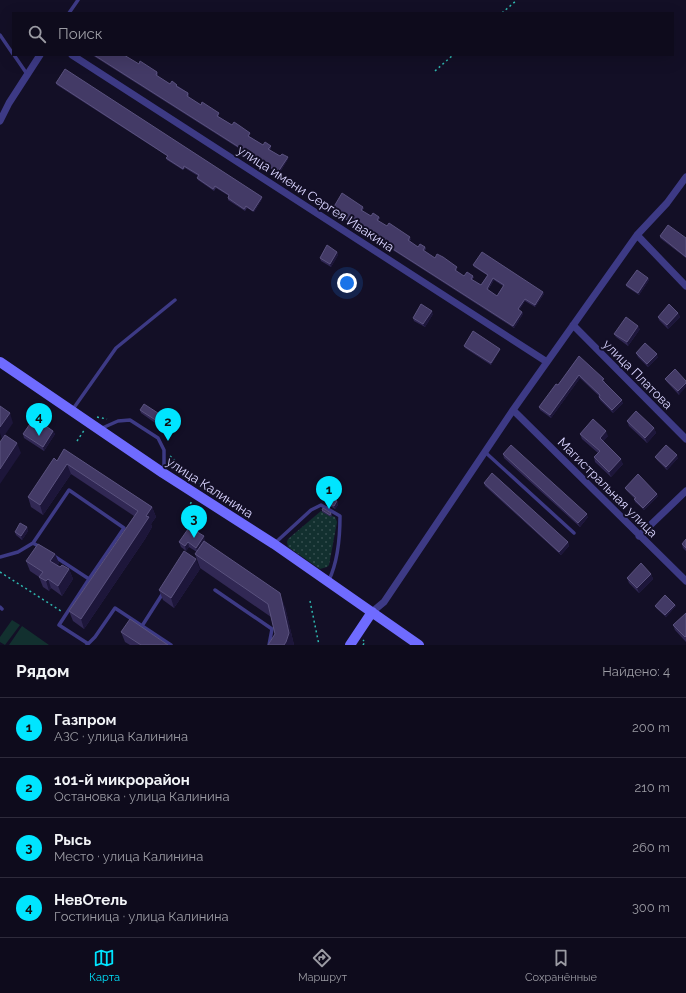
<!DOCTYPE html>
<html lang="ru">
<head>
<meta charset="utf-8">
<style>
  body { margin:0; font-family:Raleway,sans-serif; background:#171425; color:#f1f3f6 }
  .you { position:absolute; left:347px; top:283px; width:14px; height:14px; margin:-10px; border:3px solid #fff; border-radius:50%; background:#1a73e8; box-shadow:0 0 0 6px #1a73e833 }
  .badge { display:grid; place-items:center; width:26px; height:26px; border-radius:50%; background:#00e5ff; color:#111; font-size:13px; font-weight:700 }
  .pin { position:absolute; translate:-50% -33px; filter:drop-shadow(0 1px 2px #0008) }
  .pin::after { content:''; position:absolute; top:21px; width:14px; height:12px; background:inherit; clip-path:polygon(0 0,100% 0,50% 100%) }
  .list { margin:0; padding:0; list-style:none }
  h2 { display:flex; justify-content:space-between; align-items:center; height:52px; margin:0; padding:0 16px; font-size:17px }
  h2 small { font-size:13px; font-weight:400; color:#9b9ba3 }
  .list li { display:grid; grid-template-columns:26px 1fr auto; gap:12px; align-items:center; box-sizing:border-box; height:60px; padding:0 16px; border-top:1px solid #2e2b3b }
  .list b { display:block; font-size:15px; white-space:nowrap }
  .list p { margin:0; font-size:13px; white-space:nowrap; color:#9b9ba3 }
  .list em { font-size:13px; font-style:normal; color:#9b9ba3 }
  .icon { flex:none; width:22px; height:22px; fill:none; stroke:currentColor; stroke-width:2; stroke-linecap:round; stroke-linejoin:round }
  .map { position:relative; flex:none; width:686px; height:645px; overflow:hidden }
  .search { position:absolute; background:#0e0b1c; box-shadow:0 4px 16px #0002; left:12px; right:12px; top:12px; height:44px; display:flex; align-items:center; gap:10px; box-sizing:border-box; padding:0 14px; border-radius:0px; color:#9b9ba3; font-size:15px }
  .sheet { height:292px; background:#0e0b1c }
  nav { display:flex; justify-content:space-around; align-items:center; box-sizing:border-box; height:56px; border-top:1px solid #2e2b3b; background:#0e0b1c; font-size:11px; color:#9b9ba3 }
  nav a { display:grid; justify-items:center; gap:2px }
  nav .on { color:#00e5ff }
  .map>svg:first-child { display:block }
</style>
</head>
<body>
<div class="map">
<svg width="686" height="645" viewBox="0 0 686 645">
  <defs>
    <pattern id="grass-dots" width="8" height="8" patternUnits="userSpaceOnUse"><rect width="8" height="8" fill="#12302f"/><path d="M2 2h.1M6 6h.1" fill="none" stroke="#344d4e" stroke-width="1.8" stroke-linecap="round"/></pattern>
  </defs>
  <rect width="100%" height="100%" fill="#130f26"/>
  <path fill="url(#grass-dots)" d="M 321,511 L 335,517 L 337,522 L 329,565 L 327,567 L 320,569 L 288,547 L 287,542 L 288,539 Z"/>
  <path fill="#12302f" d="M 12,620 L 20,625 L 5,645 L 0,642 L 0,637 Z
    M 22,626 L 49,645 L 9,645 Z"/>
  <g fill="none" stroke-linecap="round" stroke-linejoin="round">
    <path stroke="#2fb8b0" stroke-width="1.5" stroke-dasharray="2 3" stroke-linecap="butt" d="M 502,13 L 517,0
      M 435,71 L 453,55
      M 97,417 L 107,419
      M 77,441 L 85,429
      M 170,456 L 202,486
      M 183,517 L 192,501
      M 0,572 L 61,611
      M 310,601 L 319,645
      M 363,645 L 365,642 L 363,640"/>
    <path stroke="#3d3a85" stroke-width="3.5" d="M 69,13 L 78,0
      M 0,35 L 13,54
      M 14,55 L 27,74
      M 73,409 L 116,348 L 175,300
      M 100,429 L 118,421 L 130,420 L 158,438 L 164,450 L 164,472
      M 485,452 L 574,533
      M 33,543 L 69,490 L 124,528 L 89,579 L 54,556
      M 275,543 L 311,510 L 321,505 L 340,516 C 340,537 338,561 329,580
      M 0,557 L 18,552 L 33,543 L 40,547
      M 215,590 L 272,629 L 269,645
      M 0,607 L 2,609
      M 142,626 L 163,593
      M 87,643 L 59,625 L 89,579
      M 87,645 L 95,637 L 115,608 L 171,645"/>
    <path stroke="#3d3a85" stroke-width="7" d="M 72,55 L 547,362
      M 0,121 L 9,103 L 40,55
      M 637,235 L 686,286
      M 573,325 L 686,439
      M 513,410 L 686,581
      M 639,536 L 686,491
      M 372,612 L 384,602 L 513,410 L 637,235 L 667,203 L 686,177"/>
    <path stroke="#6f6bff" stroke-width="10" d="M 0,362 L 163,473 L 274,544 L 419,645
      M 350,645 L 372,612"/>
  </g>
  <path fill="#312854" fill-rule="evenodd" d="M 92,55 L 126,55 L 125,56 L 139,64 L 157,72 L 158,74 L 157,76 L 170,84 L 178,86 L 188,93 L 189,95 L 188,97 L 201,105 L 219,113 L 219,115 L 218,116 L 232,125 L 250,134 L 249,136 L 263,145 L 271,146 L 271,147 L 270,150 L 280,156 L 288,159 L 279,174 Z
    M 56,83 L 262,197 L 262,199 L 254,212 L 247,208 L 245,211 L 228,200 L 228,198 L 229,196 L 216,188 L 214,191 L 198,180 L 197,178 L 198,176 L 185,168 L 183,170 L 167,160 L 166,158 L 167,156 L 57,85 Z
    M 364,208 L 362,211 L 371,216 L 379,217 L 380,218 L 378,221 L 387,226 L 411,239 L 409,241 L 418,247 L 425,247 L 426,249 L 424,251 L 435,258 L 457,269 L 456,271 L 464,276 L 474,277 L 472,280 L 481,285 L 487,275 L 474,267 L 473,265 L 544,294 L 535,307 L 525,301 L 519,310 L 522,312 L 523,314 L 514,328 L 332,211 L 332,210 ZM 494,280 L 503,286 L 497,296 L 488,290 Z
    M 660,236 L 686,238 L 686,258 L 660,238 Z
    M 337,252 L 338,255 L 331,267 L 321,261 L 320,258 Z
    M 648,278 L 649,280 L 639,295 L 627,287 L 626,285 Z
    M 678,313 L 680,317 L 668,329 L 659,320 L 658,317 Z
    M 433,314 L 425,327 L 414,321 L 413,318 Z
    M 640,329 L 628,346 L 616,337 L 614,334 Z
    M 464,346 L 500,349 L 500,350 L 491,365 L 465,348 Z
    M 636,353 L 658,357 L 648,367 L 638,357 Z
    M 579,356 L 605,382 L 604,382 L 623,403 L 613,413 L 600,400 L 599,397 L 599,396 L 580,378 L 551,418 L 540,410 L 539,407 L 558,385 Z
    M 665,379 L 686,381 L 679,395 L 667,382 Z
    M 140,410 L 162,419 L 158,425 L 141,413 Z
    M 627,421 L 654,428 L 656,433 L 647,443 L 629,426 Z
    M 53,431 L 55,434 L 44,451 L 24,438 L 23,434 Z
    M 580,434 L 608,436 L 603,441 L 623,464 L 611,477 L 595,462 L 594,457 L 598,453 L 582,439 Z
    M 64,449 L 152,507 L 156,517 L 151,524 L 152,527 L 145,539 L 84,629 L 73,621 L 69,611 L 134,516 L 71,474 L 43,515 L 31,507 L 28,497 L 57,461 Z
    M 503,454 L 588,517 L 580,527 L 504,458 Z
    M 655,457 L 678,458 L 667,470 L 657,460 Z
    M 484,483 L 568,542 L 569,546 L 561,555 L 485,486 Z
    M 625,488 L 658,496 L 644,510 L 635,502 L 634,499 L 635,499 L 626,490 Z
    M 325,501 L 328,502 L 337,501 L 338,505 L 335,509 L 327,504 Z
    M 322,510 L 331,513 L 332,515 L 331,517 L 322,512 Z
    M 200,522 L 202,527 L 198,533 L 205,541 L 205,542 L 285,607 L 294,645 L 268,645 L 275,634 L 271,617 L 200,568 L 195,554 L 197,552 L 189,547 L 186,551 L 181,547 L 179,542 Z
    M 27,527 L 28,531 L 22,540 L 16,535 L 15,532 Z
    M 686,539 L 686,551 L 683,548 L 682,544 Z
    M 55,554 L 59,563 L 57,565 L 60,567 L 69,569 L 73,579 L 62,596 L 51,588 L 49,591 L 43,587 L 39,577 L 30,571 L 26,561 Z
    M 200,569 L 174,608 L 163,600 L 159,590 Z
    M 651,574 L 653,579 L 639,593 L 629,583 L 627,578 Z
    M 675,605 L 676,606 L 666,617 L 656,608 L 655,606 Z
    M 686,613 L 686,642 L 675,630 L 673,625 Z
    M 121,632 L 168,645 L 130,645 L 125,642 Z"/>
  <path fill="#1d163a" d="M 288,157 L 288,159 L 279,174 L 278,172 Z
    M 262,197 L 262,199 L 254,212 L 253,211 Z
    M 337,252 L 338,255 L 331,267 L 330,264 Z
    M 493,278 L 494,280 L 487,291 L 487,289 Z
    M 648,278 L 649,280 L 639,295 L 638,293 Z
    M 543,292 L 544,294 L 535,307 L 535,305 Z
    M 525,299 L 525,301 L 519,311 L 518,309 Z
    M 432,311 L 433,314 L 425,327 L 423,324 Z
    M 522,312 L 523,314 L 514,328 L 513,326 Z
    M 678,313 L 680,317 L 668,329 L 667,325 Z
    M 638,326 L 640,329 L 628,346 L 627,342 Z
    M 500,349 L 500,350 L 491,365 L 491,363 Z
    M 657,354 L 658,357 L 648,367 L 647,364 Z
    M 579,375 L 580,378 L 551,418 L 550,415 Z
    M 686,383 L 686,387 L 679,395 L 678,391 Z
    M 622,400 L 623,403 L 613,413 L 612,410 Z
    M 10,413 L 13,423 L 2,439 L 0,433 L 0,427 Z
    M 161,415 L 162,419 L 158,425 L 157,421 Z
    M 654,428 L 656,433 L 647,443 L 645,438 Z
    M 53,431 L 55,434 L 44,451 L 43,447 Z
    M 606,431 L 608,436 L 602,443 L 600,438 Z
    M 17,443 L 21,453 L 0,484 L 0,469 Z
    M 677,455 L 678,458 L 667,470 L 666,467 Z
    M 621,459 L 623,464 L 611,477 L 609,472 Z
    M 67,464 L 71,474 L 43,515 L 40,505 Z
    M 657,494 L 658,496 L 644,510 L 643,508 Z
    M 337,501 L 338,505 L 335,509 L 334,506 Z
    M 152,507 L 156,517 L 151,524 L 152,527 L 145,539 L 84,629 L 81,619 L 146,516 Z
    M 587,514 L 588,517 L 580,527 L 578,523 Z
    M 200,522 L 202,527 L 196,535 L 194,530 Z
    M 27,527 L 28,531 L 22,540 L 21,536 Z
    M 204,536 L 205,541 L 198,553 L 196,548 Z
    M 188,542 L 189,547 L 186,551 L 185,546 Z
    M 568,542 L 569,546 L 561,555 L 559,552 Z
    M 55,554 L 59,563 L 54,570 L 50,561 Z
    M 196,559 L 200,569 L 174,608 L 171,598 Z
    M 69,569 L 73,579 L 62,596 L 58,586 Z
    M 651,574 L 653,579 L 639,593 L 637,588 Z
    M 48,579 L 51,588 L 49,591 L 46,581 Z
    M 280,593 L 285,607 L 294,645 L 284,645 Z
    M 675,605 L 676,606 L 666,617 L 665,615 Z"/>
  <path fill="#433a66" stroke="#5a527e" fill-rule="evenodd" d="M 94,55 L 124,55 L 139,64 L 140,61 L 157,72 L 156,75 L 170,84 L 172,81 L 177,85 L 176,86 L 188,93 L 187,96 L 201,105 L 202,102 L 219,113 L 217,116 L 232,125 L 234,122 L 240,126 L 250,133 L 248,136 L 263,145 L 265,142 L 271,146 L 268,149 L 280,156 L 282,154 L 288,157 L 278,172 Z
    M 65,69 L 262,197 L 253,211 L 246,206 L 244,209 L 228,198 L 229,195 L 215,186 L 213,189 L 197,178 L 199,175 L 184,166 L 183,169 L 166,158 L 168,156 L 56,83 Z
    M 342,193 L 363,207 L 361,210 L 371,216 L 373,213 L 379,217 L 377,220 L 387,226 L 389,223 L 410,237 L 408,240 L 418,247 L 420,244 L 425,247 L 423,250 L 435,258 L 437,254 L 443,257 L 457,267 L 455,270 L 464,276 L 467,272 L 473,276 L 471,279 L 481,285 L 488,275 L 473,265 L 482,252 L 543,292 L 535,305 L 525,299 L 518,309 L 522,312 L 513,326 L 332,210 ZM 493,278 L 504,285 L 497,296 L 487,289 Z
    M 668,225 L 686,238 L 686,257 L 660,236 Z
    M 327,245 L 337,252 L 330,264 L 320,258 Z
    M 637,270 L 648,278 L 638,293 L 626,285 Z
    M 421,304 L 432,311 L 423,324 L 413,318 Z
    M 669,304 L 678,313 L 667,325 L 658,317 Z
    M 626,317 L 638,326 L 627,342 L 614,334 Z
    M 473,331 L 500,349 L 491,363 L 464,346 Z
    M 645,343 L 657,354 L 647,364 L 636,353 Z
    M 579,356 L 604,379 L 602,380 L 622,400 L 612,410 L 599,397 L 600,395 L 579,375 L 550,415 L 539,407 L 556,384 L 558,385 Z
    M 675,369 L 686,381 L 686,383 L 678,391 L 665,379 Z
    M 144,404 L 161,415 L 157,421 L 140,410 Z
    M 0,406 L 10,413 L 0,427 Z
    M 636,411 L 654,428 L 645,438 L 627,421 Z
    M 34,418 L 53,431 L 43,447 L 23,434 Z
    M 593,419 L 606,431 L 600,438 L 621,459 L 609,472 L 594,457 L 600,451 L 580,434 Z
    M 5,435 L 17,443 L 0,469 L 0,442 Z
    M 511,445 L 587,514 L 578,523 L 503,454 Z
    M 666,445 L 677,455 L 666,467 L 655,457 Z
    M 64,449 L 152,507 L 146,516 L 149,517 L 81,619 L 69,611 L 138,511 L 67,464 L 40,505 L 28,497 L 54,458 L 57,461 Z
    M 492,473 L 568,542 L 559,552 L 484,483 Z
    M 638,474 L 657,494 L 643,508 L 634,499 L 636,498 L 625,488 Z
    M 330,498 L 337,501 L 334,506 L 325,501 L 328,502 Z
    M 323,508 L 331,513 L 330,515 L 322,510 Z
    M 195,519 L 200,522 L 194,530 L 204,536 L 196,548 L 188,542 L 185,546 L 179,542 Z
    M 20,523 L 27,527 L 21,536 L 15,532 Z
    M 686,539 L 686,548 L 682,544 Z
    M 204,541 L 280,593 L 289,633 L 286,642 L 284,645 L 268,645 L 275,634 L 268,604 L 195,554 Z
    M 38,544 L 55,554 L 50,561 L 60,567 L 62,565 L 69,569 L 58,586 L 48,579 L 46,581 L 39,577 L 43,572 L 26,561 Z
    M 184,551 L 196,559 L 171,598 L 159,590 Z
    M 641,563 L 651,574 L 637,588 L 627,578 Z
    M 665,595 L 675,605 L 665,615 L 655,606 Z
    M 686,613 L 686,636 L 685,637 L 673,625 Z
    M 130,619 L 168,645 L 141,645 L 121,632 Z"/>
  <g text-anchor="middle" stroke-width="4" stroke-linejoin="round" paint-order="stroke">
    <g font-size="13" fill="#d9d4ff" stroke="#130f26">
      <text transform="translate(316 198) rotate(33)" y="5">улица имени Сергея Ивакина</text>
      <text transform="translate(638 374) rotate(45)" y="5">улица Платова</text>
      <text transform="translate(210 487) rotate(33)" y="5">улица Калинина</text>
      <text transform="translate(608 487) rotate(45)" y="5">Магистральная улица</text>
    </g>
  </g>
</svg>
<div class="you"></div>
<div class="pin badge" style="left:329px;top:509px">1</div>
<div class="pin badge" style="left:168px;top:441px">2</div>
<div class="pin badge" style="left:194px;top:538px">3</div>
<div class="pin badge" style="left:39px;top:436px">4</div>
<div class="search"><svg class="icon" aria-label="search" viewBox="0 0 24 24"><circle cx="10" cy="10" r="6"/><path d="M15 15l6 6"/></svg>Поиск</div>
</div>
<section class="sheet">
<h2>Рядом<small>Найдено: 4</small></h2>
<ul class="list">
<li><span class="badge">1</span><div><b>Газпром</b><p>АЗС · улица Калинина</p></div><em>200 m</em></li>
<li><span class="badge">2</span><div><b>101-й микрорайон</b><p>Остановка · улица Калинина</p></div><em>210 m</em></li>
<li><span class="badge">3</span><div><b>Рысь</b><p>Место · улица Калинина</p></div><em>260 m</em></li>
<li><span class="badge">4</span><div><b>НевОтель</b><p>Гостиница · улица Калинина</p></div><em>300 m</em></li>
</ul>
</section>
<nav>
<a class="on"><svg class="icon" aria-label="map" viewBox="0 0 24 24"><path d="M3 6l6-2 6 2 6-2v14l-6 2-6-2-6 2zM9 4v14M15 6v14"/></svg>Карта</a>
<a><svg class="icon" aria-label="directions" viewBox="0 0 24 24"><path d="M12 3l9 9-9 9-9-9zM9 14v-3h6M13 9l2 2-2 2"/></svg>Маршрут</a>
<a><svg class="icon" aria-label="saved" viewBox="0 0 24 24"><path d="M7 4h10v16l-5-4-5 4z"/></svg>Сохранённые</a>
</nav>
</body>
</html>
